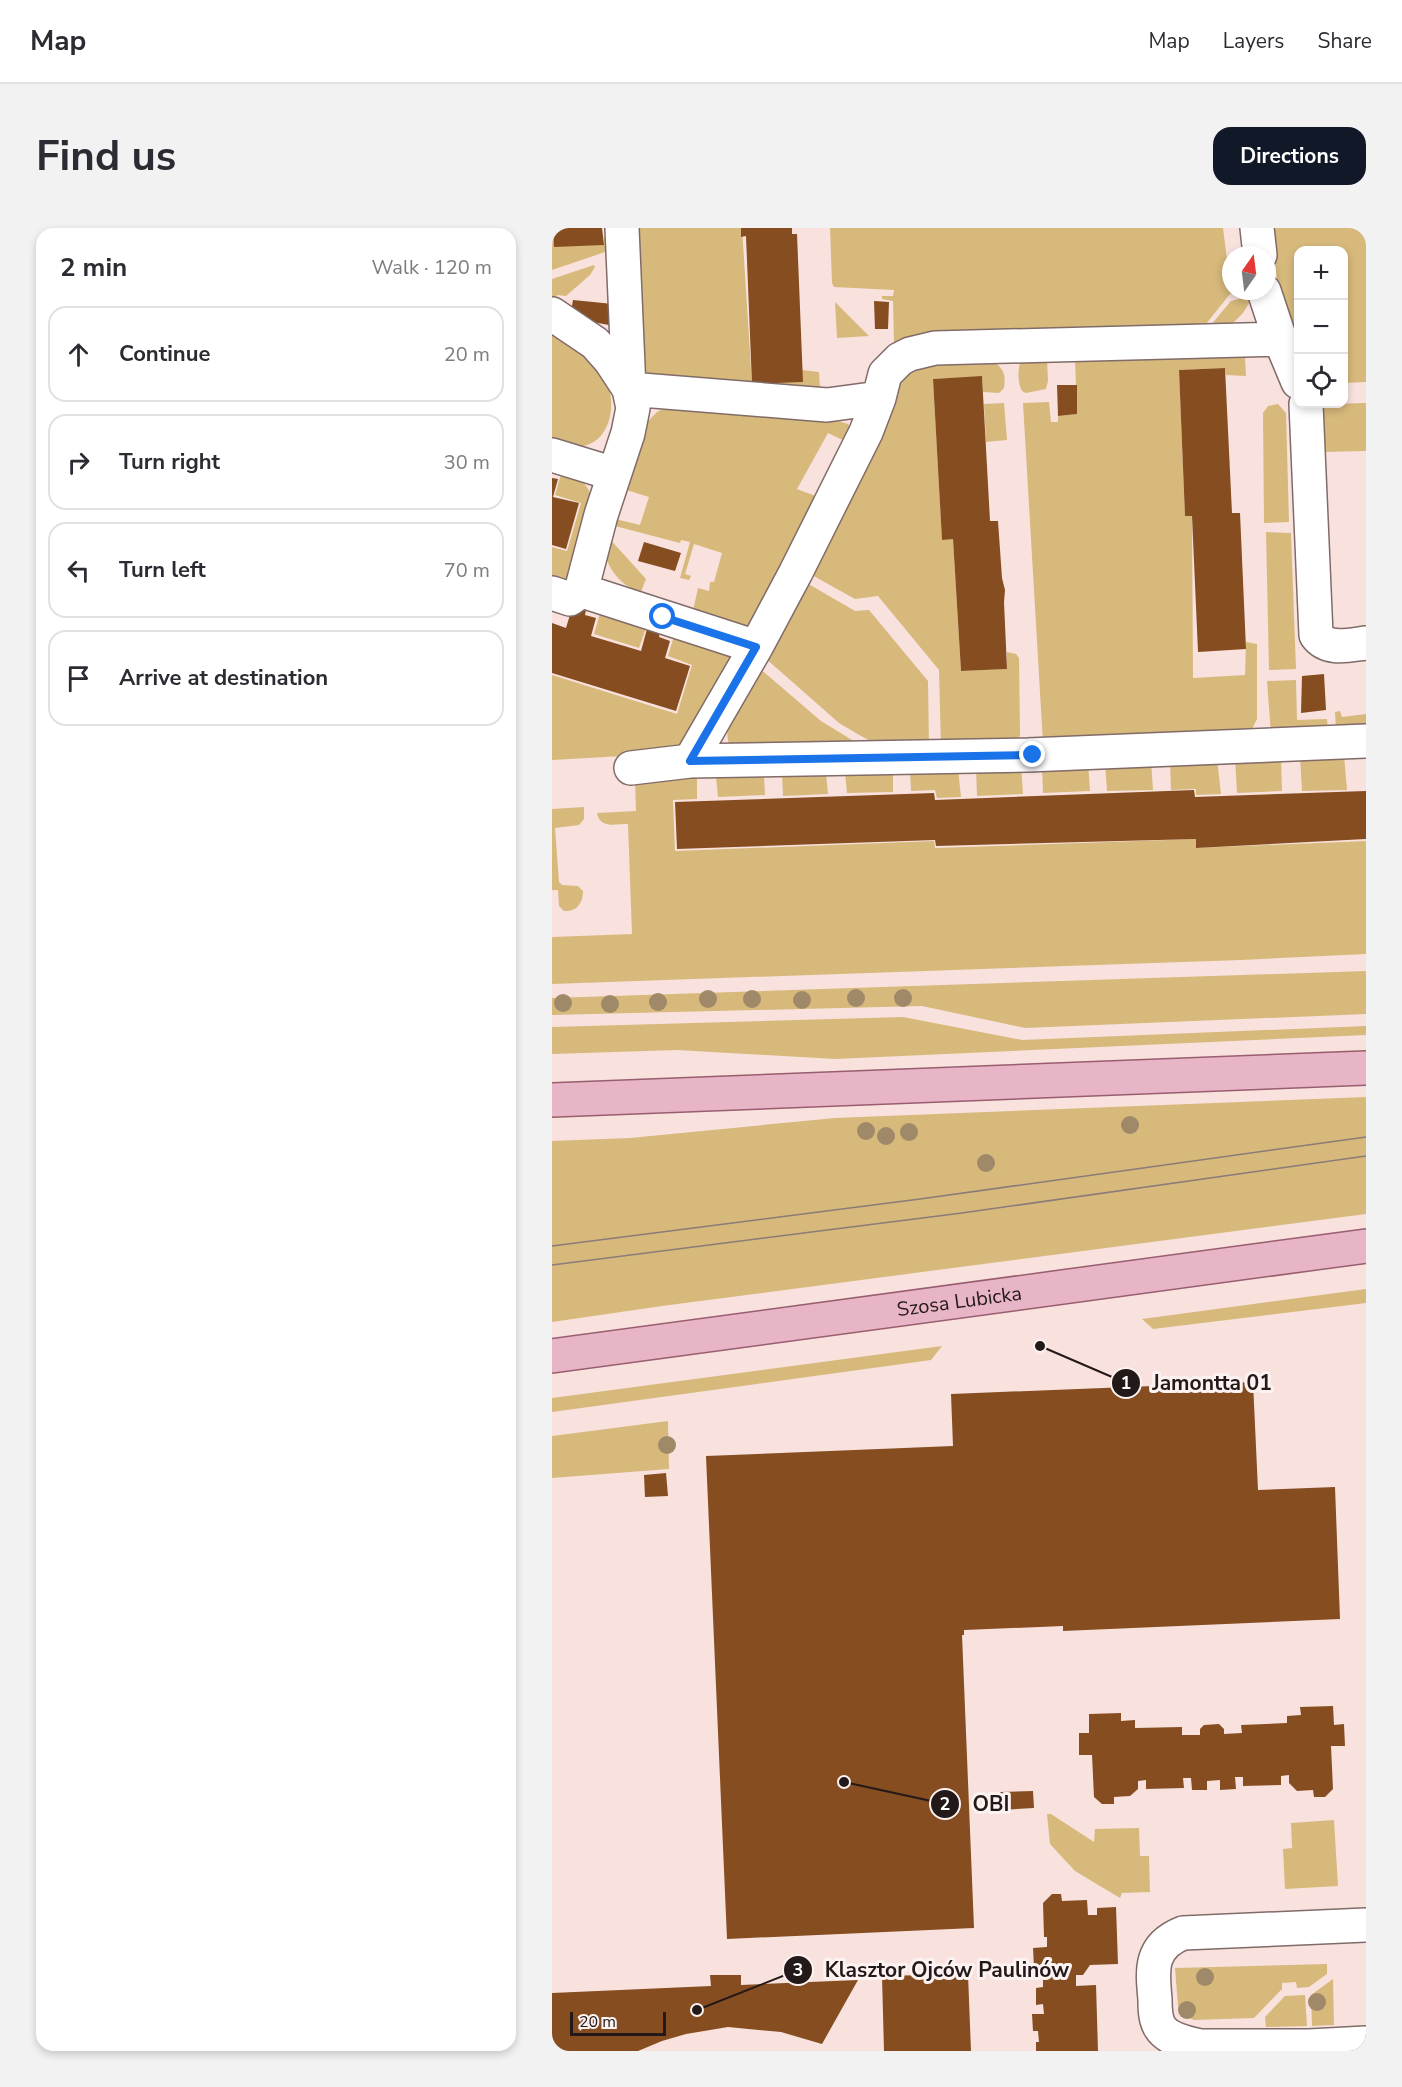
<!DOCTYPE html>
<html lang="en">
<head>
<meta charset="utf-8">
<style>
  body { margin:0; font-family:"Nunito Sans",sans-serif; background:#f2f2f3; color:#2b2b33 }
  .controls { position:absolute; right:18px; top:18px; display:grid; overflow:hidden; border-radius:12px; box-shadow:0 3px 9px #0003 }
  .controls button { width:54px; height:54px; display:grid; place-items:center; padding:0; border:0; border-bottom:2px solid #e1e1e2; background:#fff; color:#2b2b33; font:30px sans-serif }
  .compass { position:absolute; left:670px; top:18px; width:54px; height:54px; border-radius:50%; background:#fff; box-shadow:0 3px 9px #0003; rotate:14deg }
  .scale { position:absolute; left:18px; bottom:15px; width:96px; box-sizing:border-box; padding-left:6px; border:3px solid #221918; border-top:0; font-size:16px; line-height:21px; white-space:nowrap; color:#221918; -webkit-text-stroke:4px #fcf2f1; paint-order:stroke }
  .stop { position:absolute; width:18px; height:18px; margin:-14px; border:4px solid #1a73e8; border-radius:50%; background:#fff }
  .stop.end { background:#1a73e8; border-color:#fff; box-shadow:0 2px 6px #0008 }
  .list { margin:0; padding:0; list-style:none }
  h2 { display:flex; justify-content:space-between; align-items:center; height:78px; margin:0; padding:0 24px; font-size:26px }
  h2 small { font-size:20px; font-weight:400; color:#7c7c81 }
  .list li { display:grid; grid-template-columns:39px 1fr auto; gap:18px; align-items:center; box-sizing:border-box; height:96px; margin:0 12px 12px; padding:0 12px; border:2px solid #e1e1e2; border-radius:18px }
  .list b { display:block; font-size:22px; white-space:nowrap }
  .list em { font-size:20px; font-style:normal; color:#7c7c81 }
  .icon { flex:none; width:33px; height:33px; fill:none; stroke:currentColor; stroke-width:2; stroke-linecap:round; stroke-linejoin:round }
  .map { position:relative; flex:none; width:814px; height:1823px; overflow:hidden; border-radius:18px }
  header { display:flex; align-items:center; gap:36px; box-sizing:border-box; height:84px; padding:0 30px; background:#fff; border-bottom:2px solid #e1e1e2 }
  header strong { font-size:28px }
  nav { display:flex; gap:33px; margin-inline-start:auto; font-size:21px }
  .intro { display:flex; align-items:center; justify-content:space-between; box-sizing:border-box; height:144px; padding:0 36px }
  h1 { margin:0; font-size:42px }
  .button { padding:15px 27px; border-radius:18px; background:#111827; color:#fff; font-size:21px; font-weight:700 }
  main { display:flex; gap:36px; padding:0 36px }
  aside { flex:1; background:#fff; border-radius:18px; box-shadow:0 3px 9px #0003 }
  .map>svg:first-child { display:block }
</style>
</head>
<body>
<header>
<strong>Map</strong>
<nav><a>Map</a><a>Layers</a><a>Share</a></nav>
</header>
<div class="intro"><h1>Find us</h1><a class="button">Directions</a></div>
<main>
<aside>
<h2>2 min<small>Walk · 120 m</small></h2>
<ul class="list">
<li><svg class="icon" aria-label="ahead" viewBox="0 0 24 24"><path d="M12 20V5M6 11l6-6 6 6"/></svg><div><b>Continue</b></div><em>20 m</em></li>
<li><svg class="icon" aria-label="right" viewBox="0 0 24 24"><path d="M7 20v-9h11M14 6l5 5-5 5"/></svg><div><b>Turn right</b></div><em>30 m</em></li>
<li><svg class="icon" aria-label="left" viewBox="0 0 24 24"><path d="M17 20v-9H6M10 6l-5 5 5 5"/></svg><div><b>Turn left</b></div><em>70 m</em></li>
<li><svg class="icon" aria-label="arrive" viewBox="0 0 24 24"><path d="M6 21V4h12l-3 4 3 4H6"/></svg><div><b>Arrive at destination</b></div></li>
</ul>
</aside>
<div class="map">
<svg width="814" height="1823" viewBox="0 0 814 1823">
  <rect width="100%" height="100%" fill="#f9e1de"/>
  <path fill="#d7b97c" d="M 0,0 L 52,16 L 52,9 L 62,9 L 62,21 L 0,42 Z
    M 81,0 L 190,0 L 200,156 L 250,142 L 267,144 L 268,162 L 108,152 L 86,141 Z
    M 278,0 L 671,0 L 679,63 L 692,63 L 678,66 L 650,101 L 342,114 L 341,73 L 330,71 L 330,68 L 341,68 L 342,62 L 282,59 L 280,55 Z
    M 719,0 L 814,0 L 814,154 L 792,155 L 792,22 L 746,22 L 746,118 L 726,60 Z
    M 42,37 L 43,39 L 38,47 L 14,68 L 5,67 L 1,76 L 0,75 L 0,51 Z
    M 702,67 L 691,85 L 676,100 L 658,98 L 679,73 Z
    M 283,74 L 317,108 L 285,110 Z
    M 0,103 C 20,116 38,129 52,149 C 66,171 60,213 31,218 C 22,220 9,214 0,211 Z
    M 664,122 L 693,130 L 694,148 L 674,147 L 673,140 L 627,142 L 633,288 L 640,288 L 641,450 L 693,447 L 694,414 L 705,416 L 705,491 L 699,503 L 491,515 L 471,175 L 497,174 L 499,194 L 506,194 L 506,188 L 525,186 L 523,130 Z
    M 495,132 L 496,153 L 494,161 L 474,165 L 470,163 C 466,156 465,141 469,133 Z
    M 441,133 C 452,141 454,147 452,160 L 447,165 L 431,164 L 430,149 L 381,151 L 390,311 L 401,311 L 409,443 L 455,441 L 455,424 L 464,426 L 467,430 L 468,508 L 463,515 L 389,519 L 387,442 L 326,368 L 303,371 L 258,346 L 341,151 L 358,137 Z
    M 452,175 L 455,212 L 434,214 L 432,176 Z
    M 814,175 L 814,223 L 770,224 L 769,183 L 779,176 Z
    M 726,176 L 734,185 L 737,294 L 712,295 L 711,185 L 716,178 Z
    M 113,180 L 272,189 L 296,196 L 301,205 L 299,216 L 276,205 L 245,261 L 269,270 L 197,400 L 141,383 L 146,360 L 157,363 L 158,354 L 162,354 L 170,325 L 142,316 L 133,346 L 139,348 L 137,352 L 128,350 L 138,314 L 129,312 L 128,315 L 63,298 L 59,290 L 88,297 L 97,269 L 71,261 L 91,198 L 105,184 Z
    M 10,243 C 28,251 33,252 41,271 L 16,358 L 0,359 L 0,319 L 15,323 L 29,275 L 3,267 Z
    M 714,304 L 739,305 L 744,441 L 717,442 Z
    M 56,309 L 94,351 L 89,364 C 73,361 57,343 54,328 C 53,322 55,314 56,309 Z
    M 253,354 L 303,383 L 317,382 L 376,453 L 377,519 L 332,520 L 309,508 L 287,495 L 212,429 Z
    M 49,382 L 95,397 L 87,420 L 42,406 Z
    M 123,405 L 183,423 L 132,517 L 89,527 L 0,532 L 0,447 L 125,486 L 140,437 L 116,428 Z
    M 206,439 L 269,493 L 318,523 L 179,519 C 165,499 196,458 206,439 Z
    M 744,452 L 745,492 L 775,491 L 776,503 L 719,506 L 715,453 Z
    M 788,483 L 790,489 L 814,486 L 814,501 L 784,503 L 783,484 Z
    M 792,527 L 795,562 L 750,563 L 748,528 Z
    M 729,528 L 730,563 L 685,565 L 683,529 Z
    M 665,530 L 669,566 L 644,567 L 644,561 L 619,562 L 618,532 Z
    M 599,532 L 601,562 L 555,563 L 553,534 Z
    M 536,534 L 538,563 L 491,565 L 490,538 Z
    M 469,537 L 471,566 L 425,568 L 424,539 Z
    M 406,541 L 409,569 L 385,570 L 383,562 L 359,563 L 358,542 Z
    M 341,543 L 341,564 L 295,565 L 293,544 Z
    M 274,545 L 276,566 L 231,568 L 230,546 Z
    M 212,547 L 213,567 L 166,569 L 164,549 Z
    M 145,549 L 145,571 L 121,572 L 123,623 L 382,613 L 383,620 L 644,611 L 644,620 L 814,613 L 814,726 L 689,732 L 0,756 L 0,709 L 80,706 L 76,596 C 63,596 48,601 45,585 L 84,583 L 83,552 Z
    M 32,579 L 32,591 L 27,597 L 3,600 L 7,654 L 10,657 L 26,658 L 31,663 C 31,675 25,684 12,683 L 7,678 L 6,662 L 0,662 L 0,581 Z
    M 814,743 L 814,786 L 473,800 L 370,778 L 0,787 L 0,770 Z
    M 351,789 L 470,812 L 814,798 L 814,807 L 283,831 L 125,822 L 0,826 L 0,799 Z
    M 814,869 L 814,986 L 110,1078 L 0,1094 L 0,913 L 78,910 L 283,890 Z
    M 814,1061 L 814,1075 L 601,1101 L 590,1091 Z
    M 390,1118 L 379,1132 L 0,1184 L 0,1170 Z
    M 116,1193 L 117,1241 L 0,1250 L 0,1208 Z
    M 495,1586 L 499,1586 L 542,1614 L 543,1601 L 587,1600 L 588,1628 L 597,1628 L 598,1664 L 570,1665 L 568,1670 L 523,1643 L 498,1616 Z
    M 782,1592 L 786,1658 L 733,1661 L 731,1621 L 740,1620 L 739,1595 Z
    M 775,1736 L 775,1746 L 757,1759 L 745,1760 L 744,1754 L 730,1755 L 730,1761 L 702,1790 L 642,1792 L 637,1790 L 626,1778 L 623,1740 Z
    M 781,1751 L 782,1797 L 760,1798 L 759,1767 Z
    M 753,1767 L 755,1798 L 714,1799 L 713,1789 L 733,1768 Z"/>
  <path fill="#854d20" d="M 1,0 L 50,0 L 52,17 L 2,19 Z
    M 189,0 L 240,0 L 240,6 L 245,6 L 251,154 L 200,156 L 194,8 L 189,9 Z
    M 21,72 L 61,76 L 57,97 L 18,90 Z
    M 322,73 L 337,74 L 336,101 L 323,101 Z
    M 673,140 L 680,285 L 688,285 L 694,421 L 646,424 L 640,288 L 633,288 L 627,142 Z
    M 430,148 L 438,293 L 446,293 L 450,350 L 453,362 L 452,374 L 455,441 L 409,443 L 401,311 L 390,312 L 381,151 Z
    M 505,157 L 525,157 L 525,186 L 506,188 Z
    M 0,250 L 6,251 L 1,269 L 27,275 L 14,321 L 0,317 Z
    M 92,314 L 129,325 L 123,343 L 86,333 Z
    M 21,377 L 34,382 L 33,387 L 44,390 L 39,408 L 89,423 L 95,401 L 108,404 L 107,409 L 118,413 L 113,430 L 138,438 L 124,483 L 0,445 L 0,395 L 14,400 Z
    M 772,446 L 774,482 L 749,485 L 750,448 Z
    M 642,562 L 643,569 L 814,563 L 814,611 L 644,620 L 644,611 L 384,618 L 383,612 L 125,621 L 123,574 L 382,565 L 383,572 Z
    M 701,1154 L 706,1262 L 783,1259 L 788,1391 L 511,1403 L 511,1398 L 412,1402 L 412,1407 L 410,1407 L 422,1700 L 175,1711 L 154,1228 L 401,1218 L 399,1166 Z
    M 114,1245 L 116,1268 L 93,1269 L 92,1247 Z
    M 781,1478 L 782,1497 L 792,1496 L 793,1518 L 779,1518 L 781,1561 L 773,1569 L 762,1569 L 761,1562 L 745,1563 L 737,1555 L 737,1547 L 729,1548 L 729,1557 L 691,1558 L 691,1549 L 683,1549 L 684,1561 L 668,1562 L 668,1552 L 655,1553 L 655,1562 L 640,1562 L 639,1550 L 631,1550 L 632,1560 L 594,1561 L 594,1552 L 586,1553 L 586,1561 L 578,1568 L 562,1569 L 562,1576 L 550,1576 L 542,1569 L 540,1527 L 527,1527 L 527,1505 L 537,1505 L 537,1486 L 569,1485 L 569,1493 L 583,1492 L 583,1500 L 630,1499 L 630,1507 L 648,1507 L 648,1501 L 652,1497 L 667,1496 L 672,1501 L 672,1506 L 690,1505 L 689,1497 L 735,1495 L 735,1488 L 749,1487 L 748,1479 Z
    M 481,1563 L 482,1580 L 449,1582 L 448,1564 Z
    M 500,1666 L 509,1666 L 510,1673 L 535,1672 L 536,1687 L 545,1687 L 545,1680 L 564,1679 L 566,1736 L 538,1737 L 531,1747 L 524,1747 L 524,1758 L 544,1757 L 546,1823 L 484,1823 L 484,1814 L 487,1814 L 486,1803 L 481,1803 L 480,1786 L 492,1786 L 491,1776 L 484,1777 L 484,1760 L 491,1759 L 491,1740 L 482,1740 L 481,1720 L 495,1719 L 495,1709 L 492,1709 L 491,1675 Z
    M 416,1746 L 419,1823 L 332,1823 L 330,1748 Z
    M 158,1747 L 189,1747 L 189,1757 L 306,1752 L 270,1816 L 229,1804 L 176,1799 L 134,1806 L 110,1813 L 86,1823 L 0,1823 L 0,1765 L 159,1758 Z"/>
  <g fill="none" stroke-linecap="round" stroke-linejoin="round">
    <defs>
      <path id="minor" d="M 705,0 L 708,27
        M 712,63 L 728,111 L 746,154
        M 0,86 L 43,115 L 58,132 L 77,161 L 275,177 L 327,170
        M 754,176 L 764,407 C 775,423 797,417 814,415
        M 0,227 L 62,246
        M 29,363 L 49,287 L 76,205 L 81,180 L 77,161 L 70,0
        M 0,365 L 18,371 L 29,363 L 37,365 L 204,419
        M 138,533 L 476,527 L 814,513
        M 79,540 L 138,533 L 204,419 L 244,344 L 314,204 L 327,170 L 333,146 L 348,131 L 358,126 L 383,120 L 728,111
        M 814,1697 L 631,1705 C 598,1718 600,1741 603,1771 C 603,1780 603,1791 608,1799 C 616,1812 635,1815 649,1818 L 757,1818 L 814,1815"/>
      <g id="major">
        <path d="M 0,872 L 814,840"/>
        <path id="s1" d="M 0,1128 L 814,1018"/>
      </g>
    </defs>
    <use href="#minor" stroke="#806b68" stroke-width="36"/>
    <use href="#major" stroke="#985e6f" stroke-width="36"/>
    <use href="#minor" stroke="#fff" stroke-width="33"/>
    <use href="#major" stroke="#e7b5c5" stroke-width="33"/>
    <path stroke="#8b7b79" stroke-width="1.5" d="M 0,1018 L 368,971 L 814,909
      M 0,1037 L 410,985 L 814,928"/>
  </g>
  <g fill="#a08969">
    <circle cx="304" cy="770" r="9"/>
    <circle cx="351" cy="770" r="9"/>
    <circle cx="156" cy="771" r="9"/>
    <circle cx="200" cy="771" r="9"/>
    <circle cx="250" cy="772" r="9"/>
    <circle cx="106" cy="774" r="9"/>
    <circle cx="11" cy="775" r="9"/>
    <circle cx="58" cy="776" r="9"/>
    <circle cx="578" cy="897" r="9"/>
    <circle cx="314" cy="903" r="9"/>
    <circle cx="357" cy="904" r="9"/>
    <circle cx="334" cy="908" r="9"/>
    <circle cx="434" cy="935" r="9"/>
    <circle cx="115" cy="1217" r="9"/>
    <circle cx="653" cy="1749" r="9"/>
    <circle cx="765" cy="1774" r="9"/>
    <circle cx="635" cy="1782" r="9"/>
  </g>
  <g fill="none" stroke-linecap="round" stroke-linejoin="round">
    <path stroke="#1a73e8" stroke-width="8" d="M 111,389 L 204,419 L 138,533 L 481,527"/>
  </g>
  <g text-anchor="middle" stroke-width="6" stroke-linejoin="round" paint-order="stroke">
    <g font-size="20" fill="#221918" stroke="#fcf2f1">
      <text dy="7" stroke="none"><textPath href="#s1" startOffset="411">Szosa Lubicka</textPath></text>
    </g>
  </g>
  <path fill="none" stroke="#221918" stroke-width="2" d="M488 1118L574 1155M292 1554L393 1576M145 1782L246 1742"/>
  <g fill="#221918" stroke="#fcf2f1" stroke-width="2">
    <circle cx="488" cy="1118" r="6"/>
    <circle cx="292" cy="1554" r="6"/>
    <circle cx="145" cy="1782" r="6"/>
    <circle cx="574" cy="1155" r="15"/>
    <circle cx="393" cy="1576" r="15"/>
    <circle cx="246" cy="1742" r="15"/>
  </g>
  <g font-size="18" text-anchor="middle" font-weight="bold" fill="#fff">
    <text x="574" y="1161">1</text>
    <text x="393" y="1582">2</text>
    <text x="246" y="1748">3</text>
  </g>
  <g font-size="21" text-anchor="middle" font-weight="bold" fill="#221918" stroke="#fcf2f1" stroke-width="6" stroke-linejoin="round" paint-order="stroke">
    <text x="660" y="1162">Jamontta 01</text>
    <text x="439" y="1583">OBI</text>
    <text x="395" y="1749">Klasztor Ojców Paulinów</text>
  </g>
</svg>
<div class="controls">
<button>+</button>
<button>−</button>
<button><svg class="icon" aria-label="locate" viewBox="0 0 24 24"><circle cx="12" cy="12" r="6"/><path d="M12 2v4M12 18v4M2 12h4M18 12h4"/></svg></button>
</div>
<svg class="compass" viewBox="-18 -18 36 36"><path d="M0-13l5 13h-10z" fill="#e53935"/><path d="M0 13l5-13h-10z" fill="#7c7c81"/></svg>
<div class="scale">20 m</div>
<div class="stop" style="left:111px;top:389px"></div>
<div class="stop end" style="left:481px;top:527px"></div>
</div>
</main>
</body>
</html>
